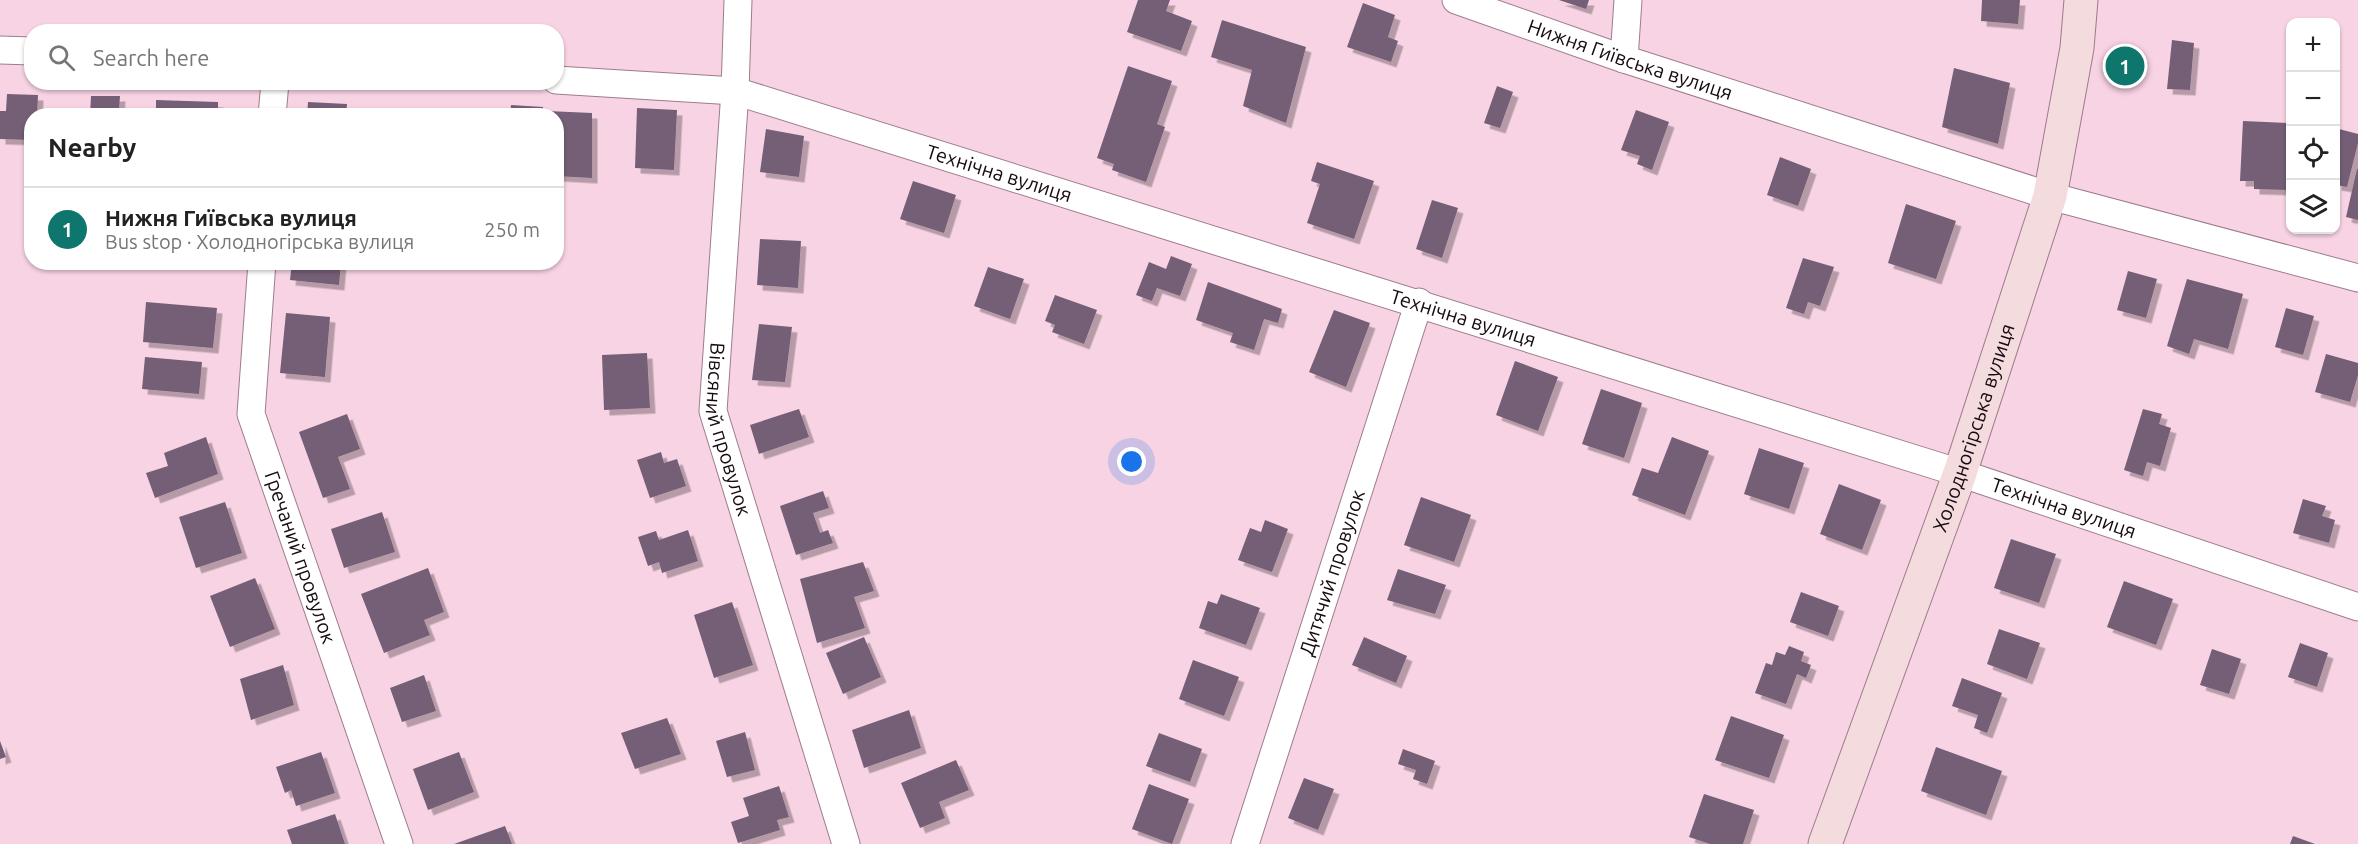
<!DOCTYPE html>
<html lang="en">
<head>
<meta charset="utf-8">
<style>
  body { margin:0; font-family:Ubuntu,sans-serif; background:#f6f6f6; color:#222 }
  .controls { position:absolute; right:18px; top:18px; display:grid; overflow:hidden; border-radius:12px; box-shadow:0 2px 4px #0004 }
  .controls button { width:54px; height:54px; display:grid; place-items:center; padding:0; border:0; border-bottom:2px solid #e0e0e0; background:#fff; color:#222; font:30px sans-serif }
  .you { position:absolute; left:1132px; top:462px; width:21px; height:21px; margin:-15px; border:4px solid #fff; border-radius:50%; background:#1a73e8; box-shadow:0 0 0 9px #1a73e833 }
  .badge { display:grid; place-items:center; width:39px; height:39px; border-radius:50%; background:#0f766e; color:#fff; font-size:20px; font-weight:700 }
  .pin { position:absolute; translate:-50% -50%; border:3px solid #fff; box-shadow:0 2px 6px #0006 }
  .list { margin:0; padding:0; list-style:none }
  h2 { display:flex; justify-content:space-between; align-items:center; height:78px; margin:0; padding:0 24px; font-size:26px }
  h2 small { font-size:20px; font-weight:400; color:#767676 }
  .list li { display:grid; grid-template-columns:39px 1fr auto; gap:18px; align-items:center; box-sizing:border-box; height:84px; padding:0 24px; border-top:2px solid #e0e0e0 }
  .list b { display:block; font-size:22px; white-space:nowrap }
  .list p { margin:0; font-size:20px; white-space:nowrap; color:#767676 }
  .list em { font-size:20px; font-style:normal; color:#767676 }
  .icon { flex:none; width:33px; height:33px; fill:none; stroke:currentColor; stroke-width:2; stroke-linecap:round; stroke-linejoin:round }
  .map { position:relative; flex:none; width:2358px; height:844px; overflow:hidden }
  .search { position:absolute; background:#fff; box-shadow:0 2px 4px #0004; left:24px; top:24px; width:540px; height:66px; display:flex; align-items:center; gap:15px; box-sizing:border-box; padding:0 21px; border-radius:24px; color:#767676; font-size:22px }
  .panel { position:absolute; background:#fff; box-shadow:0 2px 4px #0004; left:24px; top:108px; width:540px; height:162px; border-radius:24px }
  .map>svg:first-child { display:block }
</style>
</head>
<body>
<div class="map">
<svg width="2358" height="844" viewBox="0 0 2358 844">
  <defs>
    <filter id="shadow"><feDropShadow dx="5.5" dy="5.5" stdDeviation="0" flood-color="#0004"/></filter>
  </defs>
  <rect width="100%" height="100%" fill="#f8d3e4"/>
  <path fill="#745e77" filter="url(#shadow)" d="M 1138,0 L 1170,0 L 1166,11 L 1192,21 L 1181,51 L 1127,32 Z
    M 1559,0 L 1589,0 L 1586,9 Z
    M 1982,0 L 2020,0 L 2018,24 L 1981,21 Z
    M 1363,3 L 1395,15 L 1388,37 L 1398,41 L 1391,62 L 1347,47 Z
    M 1222,20 L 1306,47 L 1286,123 L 1243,106 L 1252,70 L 1211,57 Z
    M 2172,40 L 2194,43 L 2190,90 L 2167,89 Z
    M 1128,66 L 1172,81 L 1157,124 L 1165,127 L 1146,182 L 1112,170 L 1114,164 L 1097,158 Z
    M 1954,68 L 2010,83 L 1998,144 L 1942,127 Z
    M 1497,86 L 1513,92 L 1500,128 L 1484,123 Z
    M 7,94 L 38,95 L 37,116 L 32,116 L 32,140 L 0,139 L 0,111 L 6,111 Z
    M 91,96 L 120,96 L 119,110 L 127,110 L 127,116 L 90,116 Z
    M 156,100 L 218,102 L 218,116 L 156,116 Z
    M 308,102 L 347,104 L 346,116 L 307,116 Z
    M 511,105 L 543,107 L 543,116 L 510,116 Z
    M 410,108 L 444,110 L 444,116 L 410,116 Z
    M 637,108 L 677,110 L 674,170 L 635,168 Z
    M 1636,110 L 1669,122 L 1652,170 L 1637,164 L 1640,156 L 1621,150 Z
    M 547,111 L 592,113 L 592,178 L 556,176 L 556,116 L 547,116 Z
    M 2243,121 L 2290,123 L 2288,190 L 2254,189 L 2254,181 L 2240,181 Z
    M 766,129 L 804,136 L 799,177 L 760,172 Z
    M 2339,129 L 2358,134 L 2358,143 L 2347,187 L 2336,185 L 2336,142 Z
    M 1780,157 L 1811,169 L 1798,206 L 1767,195 Z
    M 1317,162 L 1374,181 L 1354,239 L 1307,223 L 1320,184 L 1311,181 Z
    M 2357,169 L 2358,169 L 2358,220 L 2346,217 Z
    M 913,181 L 956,195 L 944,233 L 900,219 Z
    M 1432,200 L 1458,208 L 1442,258 L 1416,249 Z
    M 1906,204 L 1956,221 L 1936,279 L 1888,263 Z
    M 760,239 L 801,241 L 798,288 L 757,285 Z
    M 1171,256 L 1192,264 L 1180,296 L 1157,288 L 1152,301 L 1136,295 L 1149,262 L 1166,269 Z
    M 1803,258 L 1834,267 L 1820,306 L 1808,302 L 1804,314 L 1786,308 Z
    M 292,262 L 341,262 L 339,285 L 290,280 Z
    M 988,267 L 1024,279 L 1010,319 L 974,306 Z
    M 2128,271 L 2157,279 L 2146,318 L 2117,310 Z
    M 2187,279 L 2243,294 L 2228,349 L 2194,339 L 2189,354 L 2167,346 Z
    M 1208,282 L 1282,309 L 1278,323 L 1264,319 L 1254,350 L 1230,342 L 1233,333 L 1196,320 Z
    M 1055,295 L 1097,310 L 1084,344 L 1052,332 L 1055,325 L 1045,321 Z
    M 146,302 L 217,308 L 213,348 L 143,342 Z
    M 2286,308 L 2314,316 L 2303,355 L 2275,347 Z
    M 1334,310 L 1370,323 L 1346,387 L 1309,372 Z
    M 286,313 L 330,317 L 325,377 L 280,373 Z
    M 759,324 L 792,327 L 785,382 L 752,380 Z
    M 647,353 L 650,408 L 604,410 L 602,355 Z
    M 2326,354 L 2358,363 L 2358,375 L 2350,402 L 2315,392 Z
    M 145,357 L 202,362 L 199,394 L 142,389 Z
    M 1515,361 L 1558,377 L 1538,431 L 1496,415 Z
    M 1601,389 L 1642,403 L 1624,458 L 1582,444 Z
    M 799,409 L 809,437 L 759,454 L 750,425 Z
    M 2143,409 L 2162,414 L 2159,424 L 2171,428 L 2160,466 L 2147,462 L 2143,476 L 2124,470 Z
    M 347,414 L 360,449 L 338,457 L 350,489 L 323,498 L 299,432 Z
    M 206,437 L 218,474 L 155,498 L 146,473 L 168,466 L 164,453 Z
    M 1672,437 L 1709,451 L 1685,515 L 1632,495 L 1642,468 L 1658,473 Z
    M 1759,448 L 1804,463 L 1789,509 L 1744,494 Z
    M 661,452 L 664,463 L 677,459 L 686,486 L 650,498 L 637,460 Z
    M 1839,484 L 1881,500 L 1862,550 L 1820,534 Z
    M 823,491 L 829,508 L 813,513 L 820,533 L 828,530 L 833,543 L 796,555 L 780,506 Z
    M 1421,497 L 1471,515 L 1454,562 L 1404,545 Z
    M 2303,499 L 2326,506 L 2322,516 L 2335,520 L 2329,543 L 2293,533 Z
    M 225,502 L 242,553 L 196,568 L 179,517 Z
    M 382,512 L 395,552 L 344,568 L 331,529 Z
    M 1265,520 L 1288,529 L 1272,572 L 1238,560 L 1250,528 L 1261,532 Z
    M 688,530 L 698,561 L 662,573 L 659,562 L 648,566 L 638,537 L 656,531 L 659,540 Z
    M 2011,539 L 2056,554 L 2039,603 L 1994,588 Z
    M 863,562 L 874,591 L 854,597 L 865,628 L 817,643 L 800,579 Z
    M 428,568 L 444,612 L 424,620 L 430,635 L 384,653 L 361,594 Z
    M 1398,569 L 1446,585 L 1435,614 L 1387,600 Z
    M 255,578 L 275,629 L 230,647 L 210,596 Z
    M 2124,581 L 2173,599 L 2156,645 L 2107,627 Z
    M 1801,592 L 1839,606 L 1828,636 L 1790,622 Z
    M 1221,594 L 1260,608 L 1246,645 L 1199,628 L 1208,601 L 1217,604 Z
    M 732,602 L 753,665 L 714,678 L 694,615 Z
    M 1999,629 L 2040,643 L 2027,679 L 1987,664 Z
    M 864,637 L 881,677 L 843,694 L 826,653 Z
    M 1364,637 L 1407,656 L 1396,683 L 1352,665 Z
    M 2300,643 L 2328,653 L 2317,687 L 2288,677 Z
    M 1789,646 L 1804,652 L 1801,661 L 1811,665 L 1806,678 L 1797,674 L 1786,704 L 1755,693 L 1766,663 L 1772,665 L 1776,652 L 1785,655 Z
    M 2212,649 L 2241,659 L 2229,694 L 2200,685 Z
    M 1193,660 L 1239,677 L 1224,716 L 1179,699 Z
    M 283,665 L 294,705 L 251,720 L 240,679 Z
    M 424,675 L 436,711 L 402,722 L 390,688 Z
    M 1962,678 L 2002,693 L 1987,733 L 1974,728 L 1978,715 L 1952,706 Z
    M 909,710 L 921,748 L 864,768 L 852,730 Z
    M 1731,716 L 1784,735 L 1769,778 L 1715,760 Z
    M 667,718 L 681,754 L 635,769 L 621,733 Z
    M 745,732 L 755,770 L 727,777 L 716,741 Z
    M 1159,733 L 1202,749 L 1190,782 L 1146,766 Z
    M 0,741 L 6,757 L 0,759 Z
    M 1936,747 L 2002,771 L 1986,815 L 1921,791 Z
    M 1403,749 L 1435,761 L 1427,784 L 1413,779 L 1416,770 L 1398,764 Z
    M 321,752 L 335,793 L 296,806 L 291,790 L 285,793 L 276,767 Z
    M 459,752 L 474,792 L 428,810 L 413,769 Z
    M 956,760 L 969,790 L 939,802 L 945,818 L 920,828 L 901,783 Z
    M 1304,778 L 1334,789 L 1318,830 L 1288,818 Z
    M 1149,784 L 1189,799 L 1172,844 L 1132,829 Z
    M 779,786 L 789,817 L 777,820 L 780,830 L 738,843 L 731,822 L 749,816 L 743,798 Z
    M 1704,794 L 1754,810 L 1743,844 L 1710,844 L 1689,837 Z
    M 335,814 L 345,844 L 292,844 L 287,830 Z
    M 505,826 L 512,844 L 454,844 Z
    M 2293,836 L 2315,844 L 2290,844 Z"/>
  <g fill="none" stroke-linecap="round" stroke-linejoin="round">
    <defs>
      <g id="minor">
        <path id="s1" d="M 738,0 L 735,91 L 713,411 L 846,844"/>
        <path id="s2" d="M 1456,0 L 1624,59 L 2050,196 L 2358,278"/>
        <path d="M 0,50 L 32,51"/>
        <path d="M 1624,59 L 1628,0"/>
        <path id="s3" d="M 556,80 L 735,91 L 1960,473 L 2358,607"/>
        <path d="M 272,116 L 275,82"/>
        <path id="s4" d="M 262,262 L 251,414 L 399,844"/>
        <path id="s5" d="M 1245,844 L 1419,302"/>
      </g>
      <g id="secondary">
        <path id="s6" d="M 1825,844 L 1960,473 L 2050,196 L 2077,48 L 2081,0"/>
      </g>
    </defs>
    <use href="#minor" stroke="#9d7c8c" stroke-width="29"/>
    <use href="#secondary" stroke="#9d7c8c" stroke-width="35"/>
    <use href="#minor" stroke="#fff" stroke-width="27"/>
    <use href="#secondary" stroke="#f4dbdd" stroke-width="33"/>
  </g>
  <g text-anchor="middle" stroke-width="5" stroke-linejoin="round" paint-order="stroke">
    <g font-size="20" fill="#160a10" stroke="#f8d3e4">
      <text dy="7" stroke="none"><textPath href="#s2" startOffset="184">Нижня Гиївська вулиця</textPath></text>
      <text dy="7" stroke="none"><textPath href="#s3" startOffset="456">Технічна вулиця</textPath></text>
      <text dy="7" stroke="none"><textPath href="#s3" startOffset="942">Технічна вулиця</textPath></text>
      <text dy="7" stroke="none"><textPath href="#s6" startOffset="442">Холодногірська вулиця</textPath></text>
      <text dy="7" stroke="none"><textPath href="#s1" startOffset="432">Вівсяний провулок</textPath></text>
      <text dy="7" stroke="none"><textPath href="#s3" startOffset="1572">Технічна вулиця</textPath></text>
      <text dy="7" stroke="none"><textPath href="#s4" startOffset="304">Гречаний провулок</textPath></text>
      <text dy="7" stroke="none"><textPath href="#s5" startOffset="285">Дитячий провулок</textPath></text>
    </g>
  </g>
</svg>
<div class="controls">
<button>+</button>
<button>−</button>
<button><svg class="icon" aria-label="locate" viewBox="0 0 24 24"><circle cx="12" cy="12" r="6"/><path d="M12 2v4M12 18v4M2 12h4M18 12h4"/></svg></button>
<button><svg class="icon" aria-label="layers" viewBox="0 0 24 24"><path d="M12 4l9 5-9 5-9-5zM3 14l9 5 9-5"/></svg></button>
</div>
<div class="you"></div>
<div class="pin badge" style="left:2125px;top:66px">1</div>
<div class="search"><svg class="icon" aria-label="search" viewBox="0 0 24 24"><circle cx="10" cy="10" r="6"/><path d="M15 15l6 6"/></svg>Search here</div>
<section class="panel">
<h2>Nearby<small></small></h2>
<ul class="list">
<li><span class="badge">1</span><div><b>Нижня Гиївська вулиця</b><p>Bus stop · Холодногірська вулиця</p></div><em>250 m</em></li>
</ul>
</section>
</div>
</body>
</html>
